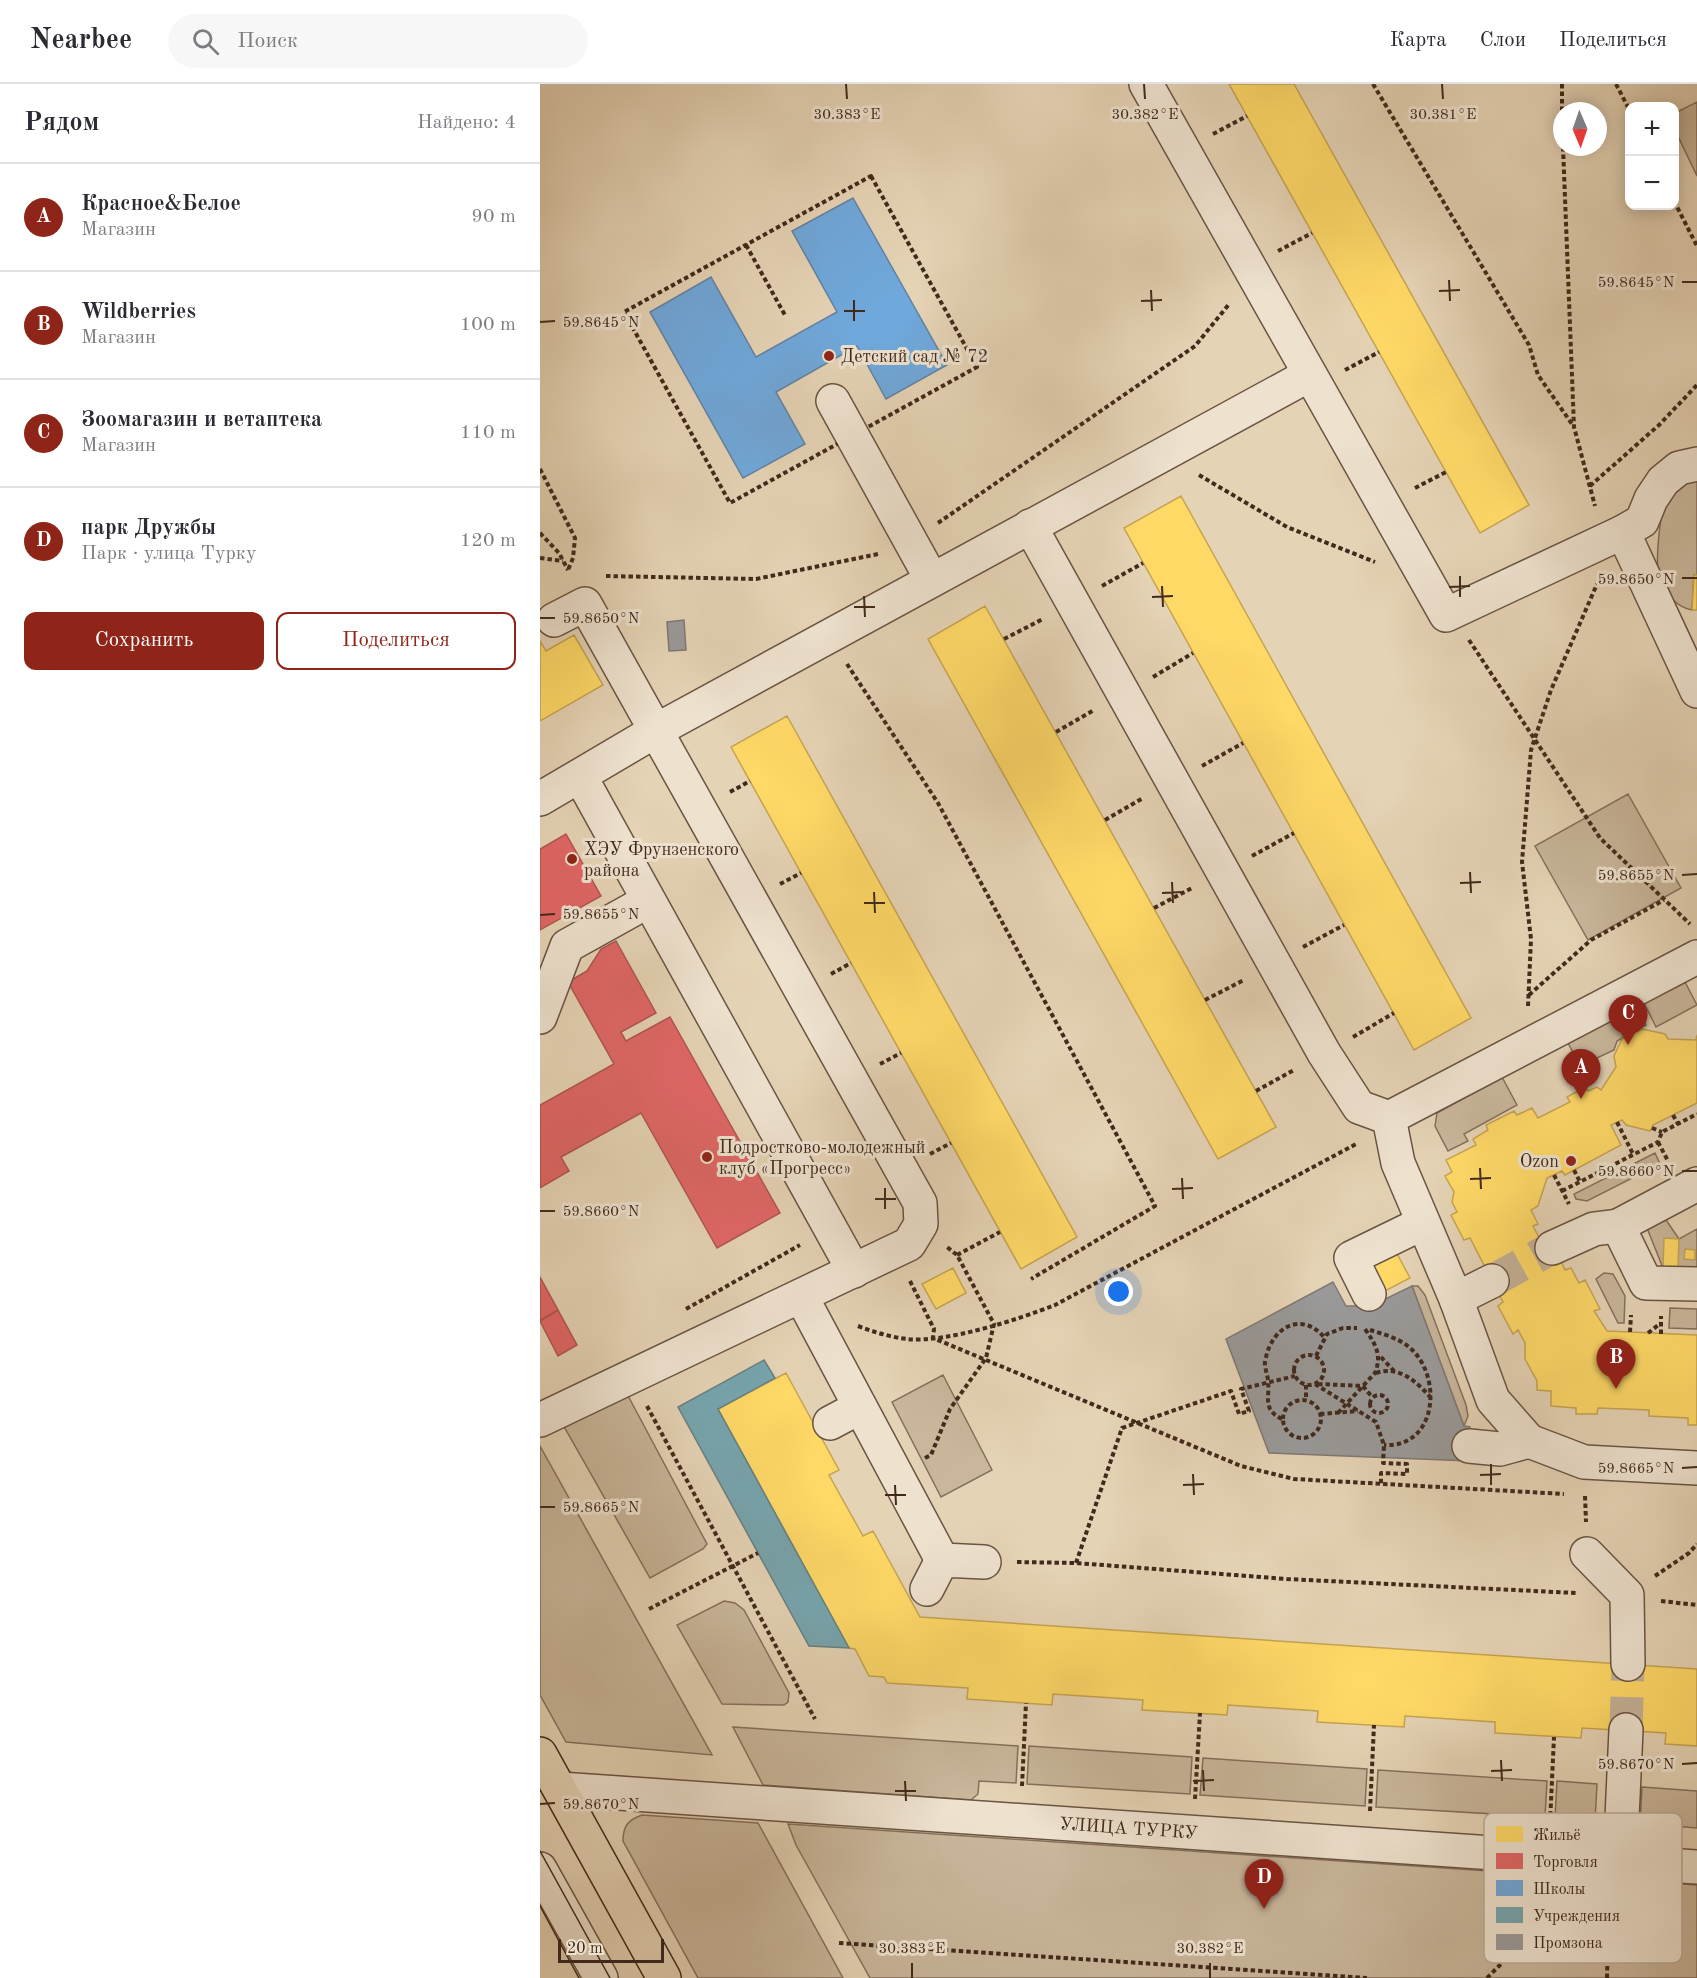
<!DOCTYPE html>
<html lang="ru">
<head>
<meta charset="utf-8">
<style>
  body { margin:0; font-family:"Old Standard TT",serif; background:#f7f7f7; color:#2b2b33 }
  .controls { position:absolute; right:18px; top:18px; display:grid; overflow:hidden; border-radius:12px; box-shadow:0 3px 15px #0003 }
  .controls button { width:54px; height:54px; display:grid; place-items:center; padding:0; border:0; border-bottom:2px solid #e1e1e2; background:#fff; color:#2b2b33; font:30px sans-serif }
  .compass { position:absolute; left:1013px; top:18px; width:54px; height:54px; border-radius:50%; background:#fff; box-shadow:0 3px 15px #0003; rotate:178deg }
  .scale { position:absolute; left:18px; bottom:15px; width:106px; box-sizing:border-box; padding-left:6px; border:3px solid #412a1c; border-top:0; font-size:16px; line-height:21px; white-space:nowrap; color:#412a1c; -webkit-text-stroke:4px #eee2cf; paint-order:stroke }
  .you { position:absolute; left:579px; top:1208px; width:21px; height:21px; margin:-15px; border:4px solid #fff; border-radius:50%; background:#1a73e8; box-shadow:0 0 0 9px #1a73e833 }
  .badge { display:grid; place-items:center; width:39px; height:39px; border-radius:50%; background:#8f2418; color:#fff; font-size:20px; font-weight:700 }
  .pin { position:absolute; translate:-50% -50px; filter:drop-shadow(0 2px 3px #0008) }
  .pin::after { content:''; position:absolute; top:32px; width:21px; height:18px; background:inherit; clip-path:polygon(0 0,100% 0,50% 100%) }
  .list { margin:0; padding:0; list-style:none }
  h2 { display:flex; justify-content:space-between; align-items:center; height:78px; margin:0; padding:0 24px; font-size:26px }
  h2 small { font-size:20px; font-weight:400; color:#7c7c81 }
  .list li { display:grid; grid-template-columns:39px 1fr auto; gap:18px; align-items:center; box-sizing:border-box; height:108px; padding:0 24px; border-top:2px solid #e1e1e2 }
  .list b { display:block; font-size:22px; white-space:nowrap }
  .list p { margin:0; font-size:20px; white-space:nowrap; color:#7c7c81 }
  .list em { font-size:20px; font-style:normal; color:#7c7c81 }
  .actions { display:flex; gap:12px; padding:18px 24px }
  .actions a { flex:1; padding:14px 0; border:2px solid #8f2418; border-radius:12px; text-align:center; font-size:21px; color:#8f2418 }
  .actions .main { background:#8f2418; color:#fff }
  .icon { flex:none; width:33px; height:33px; fill:none; stroke:currentColor; stroke-width:2; stroke-linecap:round; stroke-linejoin:round }
  .map { position:relative; flex:none; width:1157px; height:1894px; overflow:hidden }
  header { display:flex; align-items:center; gap:36px; box-sizing:border-box; height:84px; padding:0 30px; background:#fff; border-bottom:2px solid #e1e1e2 }
  header strong { font-size:28px }
  nav { display:flex; gap:33px; margin-inline-start:auto; font-size:21px }
  .search { width:420px; height:54px; background:#f7f7f7; display:flex; align-items:center; gap:15px; box-sizing:border-box; padding:0 21px; border-radius:33px; color:#7c7c81; font-size:22px }
  main { display:flex }
  aside { flex:1; background:#fff }
  .map>svg:first-child { display:block }
</style>
</head>
<body>
<header>
<strong>Nearbee</strong>
<div class="search"><svg class="icon" aria-label="search" viewBox="0 0 24 24"><circle cx="10" cy="10" r="6"/><path d="M15 15l6 6"/></svg>Поиск</div>
<nav><a>Карта</a><a>Слои</a><a>Поделиться</a></nav>
</header>
<main>
<aside>
<h2>Рядом<small>Найдено: 4</small></h2>
<ul class="list">
<li><span class="badge">A</span><div><b>Красное&amp;Белое</b><p>Магазин</p></div><em>90 m</em></li>
<li><span class="badge">B</span><div><b>Wildberries</b><p>Магазин</p></div><em>100 m</em></li>
<li><span class="badge">C</span><div><b>Зоомагазин и ветаптека</b><p>Магазин</p></div><em>110 m</em></li>
<li><span class="badge">D</span><div><b>парк Дружбы</b><p>Парк · улица Турку</p></div><em>120 m</em></li>
</ul>
<div class="actions"><a class="main">Сохранить</a><a>Поделиться</a></div>
</aside>
<div class="map">
<svg width="1157" height="1894" viewBox="0 0 1157 1894">
  <rect width="100%" height="100%" fill="#e5d3b5"/>
  <filter id="stains"><feTurbulence type="fractalNoise" baseFrequency=".00333" numOctaves="4"/><feColorMatrix values="0 0 0 0 .2 0 0 0 0 .09 0 0 0 0 .02 0 0 0 .5 -.17"/></filter>
  <radialGradient id="worn" r=".72"><stop offset=".6" stop-color="#630" stop-opacity="0"/><stop offset="1" stop-color="#630" stop-opacity=".3"/></radialGradient>
  <path fill="#c9b69b" stroke="#85705c" stroke-width="1.5" d="M 1157,18 L 1157,92 L 1135,46 L 1135,29 Z
    M 1157,390 L 1157,491 L 1154,491 L 1152,526 C 1135,523 1125,508 1119,491 C 1115,480 1120,429 1125,417 C 1130,407 1148,397 1157,390 Z
    M 1088,710 L 1141,804 L 1048,856 L 995,762 Z
    M 1145,898 L 1157,921 L 1116,943 L 1104,919 Z
    M 1097,923 L 1106,941 L 1077,957 L 1074,966 L 1040,982 L 1028,959 Z
    M 962,993 L 977,1021 L 924,1050 L 928,1057 L 908,1067 L 895,1042 L 897,1029 Z
    M 1115,1069 L 1120,1080 L 1047,1117 L 1036,1115 L 1034,1110 Z
    M 1122,1130 L 1139,1155 L 1157,1145 L 1157,1186 L 1123,1184 L 1107,1144 Z
    M 1064,1189 L 1073,1190 L 1085,1212 L 1084,1239 L 1078,1239 L 1056,1195 Z
    M 872,1202 L 878,1202 L 885,1211 L 926,1321 L 928,1332 L 924,1342 Z
    M 1130,1224 L 1157,1225 L 1157,1245 L 1129,1244 Z
    M 403,1291 L 452,1386 L 401,1413 L 352,1318 Z
    M 86,1308 L 167,1460 L 163,1465 L 110,1494 L 22,1339 Z
    M 0,1362 L 172,1671 L 26,1658 L 0,1611 Z
    M 184,1517 L 195,1519 L 204,1526 L 249,1609 L 248,1618 L 244,1621 L 182,1620 L 137,1541 Z
    M 193,1643 L 478,1662 L 476,1699 L 439,1697 L 438,1710 L 431,1716 L 223,1701 Z
    M 489,1662 L 652,1673 L 650,1710 L 487,1700 Z
    M 663,1674 L 827,1685 L 825,1722 L 660,1711 Z
    M 838,1686 L 1007,1697 L 1005,1733 L 836,1723 Z
    M 1017,1697 L 1057,1700 L 1055,1737 L 1015,1734 Z
    M 1102,1703 L 1157,1707 L 1157,1744 L 1100,1739 Z
    M 102,1731 L 218,1739 L 303,1894 L 158,1894 L 83,1757 C 83,1742 88,1736 102,1731 Z
    M 248,1740 L 1157,1801 L 1157,1894 L 330,1894 L 256,1761 Z"/>
  <path fill="#ffd966" stroke="#c6a450" stroke-width="1.5" d="M 689,0 L 754,0 L 989,421 L 940,449 Z
    M 641,412 L 931,934 L 874,966 L 584,444 Z
    M 1154,491 L 1157,491 L 1157,526 L 1152,526 Z
    M 445,522 L 736,1043 L 678,1075 L 388,555 Z
    M 34,551 L 63,601 L 0,637 L 0,557 L 6,567 Z
    M 247,632 L 537,1153 L 481,1185 L 191,663 Z
    M 1102,945 L 1125,950 L 1128,955 L 1156,956 L 1157,951 L 1157,1019 L 1113,1041 L 1110,1047 L 1086,1041 L 1082,1036 L 1071,1041 L 1081,1061 L 1025,1091 L 1022,1087 L 1007,1094 L 998,1122 L 991,1126 L 998,1140 L 993,1142 L 1001,1157 L 1018,1171 L 1025,1186 L 1031,1184 L 1039,1199 L 1045,1196 L 1060,1225 L 1054,1227 L 1067,1247 L 1157,1251 L 1157,1341 L 1148,1341 L 1148,1334 L 1109,1332 L 1109,1326 L 1058,1324 L 1057,1330 L 1036,1330 L 1036,1324 L 1011,1322 L 1011,1307 L 997,1306 L 997,1297 L 985,1275 L 985,1259 L 978,1246 L 973,1250 L 958,1222 L 963,1218 L 930,1154 L 924,1156 L 911,1131 L 917,1128 L 912,1118 L 914,1108 L 905,1092 L 912,1088 L 906,1076 L 936,1061 L 933,1055 L 948,1046 L 946,1041 L 974,1027 L 977,1031 L 992,1024 L 998,1034 L 1030,1018 L 1027,1013 L 1045,1003 L 1048,1007 L 1057,1003 L 1061,1006 L 1076,983 L 1074,972 L 1082,955 Z
    M 1124,1154 L 1139,1155 L 1138,1184 L 1123,1184 Z
    M 853,1162 L 870,1194 L 841,1209 L 824,1176 Z
    M 1145,1165 L 1155,1166 L 1155,1176 L 1144,1175 Z
    M 413,1184 L 426,1209 L 396,1225 L 382,1200 Z
    M 865,1206 L 869,1214 L 857,1220 L 853,1212 Z
    M 810,1281 L 823,1281 L 822,1294 L 809,1294 Z
    M 246,1289 L 299,1386 L 289,1391 L 323,1452 L 333,1447 L 380,1533 L 1157,1585 L 1157,1662 L 1125,1660 L 1126,1649 L 1042,1644 L 1041,1654 L 955,1649 L 955,1638 L 865,1632 L 864,1643 L 777,1638 L 778,1627 L 688,1621 L 687,1631 L 602,1626 L 603,1616 L 513,1610 L 512,1621 L 427,1615 L 428,1604 L 347,1599 L 344,1593 L 329,1592 L 315,1565 L 309,1564 L 178,1325 Z"/>
  <path fill="#e06666" stroke="#b05450" stroke-width="1.5" d="M 26,750 L 61,812 L 0,846 L 0,765 Z
    M 76,857 L 116,929 L 81,948 L 86,957 L 130,933 L 240,1129 L 177,1164 L 101,1029 L 21,1073 L 29,1087 L 0,1104 L 0,1021 L 74,980 L 28,898 L 47,887 L 61,865 Z
    M 0,1193 L 18,1226 L 0,1236 Z
    M 18,1226 L 37,1261 L 18,1272 L 0,1237 Z"/>
  <path fill="#6fa8dc" stroke="#6182a2" stroke-width="1.5" d="M 313,114 L 407,281 L 346,315 L 317,262 L 236,308 L 265,360 L 203,394 L 110,228 L 171,193 L 216,273 L 297,228 L 252,147 Z"/>
  <path fill="#76a5af" stroke="#668083" stroke-width="1.5" d="M 224,1276 L 235,1294 L 178,1325 L 309,1564 L 269,1562 L 138,1323 Z"/>
  <path fill="#999" stroke="#7f7874" stroke-width="1.5" d="M 144,536 L 146,566 L 129,567 L 127,538 Z
    M 793,1198 L 806,1222 L 831,1222 L 872,1202 L 924,1342 L 930,1343 L 929,1377 L 729,1369 L 686,1255 Z"/>
  <g fill="none" stroke-linecap="round" stroke-linejoin="round">
    <path stroke="#c4b196" stroke-width="33" stroke-dasharray="33 16" stroke-linecap="butt" d="M 952,1197 L 1012,1164
      M 1086,1646 L 1088,1580"/>
    <defs>
      <g id="minor">
        <path d="M 606,0 L 906,531 L 1083,448"/>
        <path d="M 293,317 L 392,496"/>
        <path d="M 1157,380 L 1139,384 L 1123,397 L 1111,415 L 1102,437 L 1083,448 L 1157,607"/>
        <path d="M 490,442 L 784,969 L 819,1023 L 849,1034 L 1157,873"/>
        <path d="M 40,692 L 314,1187"/>
        <path d="M 0,715 L 117,646 L 769,291"/>
        <path d="M 0,933 L 27,862 L 108,817"/>
        <path d="M 849,1034 L 858,1079 L 916,1215 L 953,1316 L 989,1357 L 1044,1378 L 1157,1384"/>
        <path d="M 1157,1100 L 1078,1142 L 1106,1199 L 1157,1200"/>
        <path d="M 1012,1164 L 1054,1145 L 1078,1142"/>
        <path d="M 829,1210 L 811,1174 L 883,1139"/>
        <path d="M 261,1212 L 402,1476"/>
        <path d="M 916,1215 L 952,1197"/>
        <path d="M 0,1336 L 369,1160 L 381,1140 L 380,1119 L 45,520 L 14,536"/>
        <path d="M 290,1339 L 320,1323"/>
        <path d="M 929,1362 L 960,1365 L 989,1357"/>
        <path d="M 1047,1470 L 1087,1511 L 1088,1580"/>
        <path d="M 387,1505 L 402,1476 L 444,1478"/>
        <path id="s1" d="M 20,1705 L 1157,1783"/>
        <path d="M 1080,1778 L 1086,1646"/>
        <path d="M 0,1785 L 61,1894"/>
      </g>
      <path id="major" d="M 0,1670 L 124,1894"/>
    </defs>
    <use href="#minor" stroke="#6a5442" stroke-width="36"/>
    <use href="#major" stroke="#412a1c" stroke-width="36"/>
    <path stroke="#412a1c" stroke-width="4" stroke-dasharray="4.5 3" stroke-linecap="butt" d="M 833,0 L 989,261 L 998,291 L 1034,343
      M 1022,0 L 1022,53
      M 1076,0 L 1090,27
      M 673,50 L 707,32
      M 1023,63 L 1034,343 L 1055,422
      M 331,92 L 437,283 L 190,419 L 84,228 Z
      M 1134,117 L 1157,162
      M 206,161 L 246,233
      M 738,167 L 772,149
      M 805,286 L 839,268
      M 0,385 L 35,454 L 33,474 L 28,486
      M 659,391 L 747,443 L 835,478
      M 1050,402 L 1119,341 L 1157,301
      M 875,404 L 906,388
      M 398,439 L 655,262 L 690,219
      M 0,449 L 19,469 L 28,486
      M 0,474 L 23,477
      M 66,492 L 216,495 L 338,470
      M 562,502 L 603,479
      M 464,555 L 503,535
      M 929,556 L 1060,754 L 1150,840
      M 307,580 L 398,719 L 615,1122 L 491,1195
      M 613,593 L 653,569
      M 516,648 L 554,626
      M 662,682 L 703,659
      M 190,708 L 210,697
      M 565,736 L 603,714
      M 712,772 L 754,749
      M 240,800 L 261,789
      M 614,824 L 652,804
      M 763,863 L 804,841
      M 291,890 L 311,879
      M 989,911 L 1051,856 L 1124,816
      M 665,916 L 704,896
      M 988,922 L 991,855 L 982,778 L 991,666 L 1011,606 L 1057,500
      M 813,953 L 854,929
      M 340,980 L 361,969
      M 716,1007 L 754,986
      M 1133,1031 L 1138,1040
      M 1077,1038 L 1093,1070
      M 1112,1044 L 1122,1048
      M 1118,1058 L 1128,1077
      M 390,1070 L 411,1059
      M 1034,1086 L 1040,1098
      M 1014,1091 L 1029,1120
      M 1022,1107 L 1118,1058 L 1122,1048 L 1157,1030
      M 417,1171 L 460,1148
      M 370,1197 L 394,1245 L 393,1254 L 701,1382 L 754,1395 L 1024,1410
      M 146,1225 L 260,1161
      M 318,1242 C 334,1248 350,1253 367,1255 C 406,1259 477,1236 515,1221 L 818,1059
      M 830,1246 C 843,1250 858,1254 869,1263 C 903,1291 898,1364 844,1361
      M 1090,1248 L 1091,1231
      M 1108,1249 L 1121,1239
      M 1121,1250 L 1121,1232
      M754 1286a15 15 0 1 1 30 0a15 15 0 1 1-30 0Z
      M 776,1272 L 787,1250 L 803,1244 L 817,1244
      M 841,1273 L 854,1287
      M 836,1289 C 859,1281 877,1298 891,1314
      M 775,1300 L 836,1338 L 844,1361 L 843,1379 L 867,1380 L 867,1390 L 841,1389 L 841,1400
      M 778,1300 L 823,1302 L 832,1313
      M 766,1301 L 766,1316
      M830 1320a9 9 0 1 1 18 0a9 9 0 1 1-18 0Z
      M743 1335a19 19 0 1 1 38 0a19 19 0 1 1-38 0Z
      M 107,1322 L 275,1635
      M 798,1329 L 835,1289 C 842,1271 836,1261 825,1245
      M 780,1330 L 818,1327
      M 742,1335 C 722,1325 730,1315 728,1296 C 727,1288 723,1281 726,1273 C 733,1243 761,1227 784,1253
      M 385,1374 L 391,1371 L 410,1325 L 446,1274 L 454,1240 L 417,1171 L 407,1163
      M 1045,1412 L 1046,1438
      M 477,1478 L 536,1479 L 747,1495 L 1036,1509
      M 536,1479 L 582,1344 L 691,1307 L 699,1330 L 709,1327 L 701,1305 L 755,1292
      M 1115,1492 L 1149,1469 L 1157,1460
      M 1121,1517 L 1157,1521
      M 109,1525 L 218,1469
      M 482,1702 L 486,1619
      M 655,1715 L 660,1629
      M 830,1727 L 834,1641
      M 1010,1739 L 1014,1653
      M 299,1859 L 827,1894
      M 947,1894 L 1029,1812 L 1029,1809
      M 1067,1894 L 1069,1811"/>
    <use href="#minor" stroke="#eee2cf" stroke-width="33"/>
    <use href="#major" stroke="#e5d3b5" stroke-width="33"/>
    <path stroke="#412a1c" stroke-width="1.5" d="M 0,1767 L 70,1894
      M 0,1822 L 39,1894"/>
  </g>
  <path fill="none" stroke="#412a1c" stroke-width="2" d="M 306,0 L 307,15M 604,0 L 605,15M 902,0 L 903,15M 909,196 L 910,217M 1142,198 L 1157,198M 611,206 L 612,227M 899,207 L 920,206M 314,216 L 314,237M 601,217 L 622,216M 304,227 L 325,227M 0,238 L 15,237M 920,492 L 920,513M 1142,494 L 1157,494M 622,502 L 623,523M 909,503 L 930,502M 324,512 L 325,533M 612,513 L 633,512M 314,523 L 335,523M 0,534 L 15,534M 930,788 L 931,809M 1142,791 L 1157,790M 632,798 L 633,819M 920,799 L 941,798M 334,808 L 335,829M 622,809 L 643,808M 324,819 L 345,819M 0,831 L 15,830M 940,1084 L 941,1105M 1142,1087 L 1157,1087M 642,1094 L 643,1115M 930,1095 L 951,1094M 345,1104 L 345,1125M 632,1105 L 653,1104M 335,1115 L 356,1115M 0,1127 L 15,1127M 951,1380 L 951,1401M 1142,1384 L 1157,1383M 653,1390 L 654,1411M 940,1391 L 961,1390M 355,1401 L 356,1421M 643,1401 L 664,1400M 345,1411 L 366,1411M 0,1423 L 15,1423M 961,1676 L 962,1697M 1142,1680 L 1157,1679M 663,1686 L 664,1707M 951,1687 L 972,1686M 365,1697 L 366,1717M 653,1697 L 674,1696M 355,1707 L 376,1707M 0,1720 L 15,1719M 372,1879 L 372,1894M 670,1879 L 670,1894"/>
  <g fill="#8f2418" stroke="#eee2cf" stroke-width="2">
    <circle cx="289" cy="272" r="6"/>
    <circle cx="32" cy="775" r="6"/>
    <circle cx="167" cy="1073" r="6"/>
    <circle cx="1031" cy="1077" r="6"/>
  </g>
  <g text-anchor="middle" stroke-width="6" stroke-linejoin="round" paint-order="stroke">
    <g font-size="18" fill="#412a1c" stroke="#eee2cf" text-anchor="start">
      <text x="301" y="278">Детский сад № 72</text>
      <text x="44" y="771">ХЭУ Фрунзенского<tspan x="44" dy="21">района</tspan></text>
      <text x="179" y="1069">Подростково-молодежный<tspan x="179" dy="21">клуб «Прогресс»</tspan></text>
      <text x="1019" y="1083" text-anchor="end">Ozon</text>
    </g>
    <g font-size="18" fill="#412a1c" stroke="#eee2cf">
      <text dy="6" stroke="none"><textPath href="#s1" startOffset="570">УЛИЦА ТУРКУ</textPath></text>
    </g>
  </g>
  <rect x="944" y="1729" width="198" height="150" rx="9" fill="#eee2cf" stroke="#baab99" stroke-width="1.5"/>
  <rect x="956" y="1742" width="27" height="16" fill="#ffd966"/>
  <rect x="956" y="1769" width="27" height="16" fill="#e06666"/>
  <rect x="956" y="1796" width="27" height="16" fill="#6fa8dc"/>
  <rect x="956" y="1823" width="27" height="16" fill="#76a5af"/>
  <rect x="956" y="1850" width="27" height="16" fill="#999"/>
  <g font-size="16" fill="#412a1c">
    <text x="993" y="1756">Жильё</text>
    <text x="993" y="1783">Торговля</text>
    <text x="993" y="1810">Школы</text>
    <text x="993" y="1837">Учреждения</text>
    <text x="993" y="1864">Промзона</text>
  </g>
  <g font-size="15" text-anchor="middle" fill="#412a1c" stroke="#eee2cf" stroke-width="6" stroke-linejoin="round" paint-order="stroke">
    <text x="307" y="35">30.383°E</text>
    <text x="605" y="35">30.382°E</text>
    <text x="903" y="35">30.381°E</text>
    <text x="1096" y="203">59.8645°N</text>
    <text x="61" y="243">59.8645°N</text>
    <text x="1096" y="500">59.8650°N</text>
    <text x="61" y="539">59.8650°N</text>
    <text x="1096" y="796">59.8655°N</text>
    <text x="61" y="835">59.8655°N</text>
    <text x="1096" y="1092">59.8660°N</text>
    <text x="61" y="1132">59.8660°N</text>
    <text x="1096" y="1389">59.8665°N</text>
    <text x="61" y="1428">59.8665°N</text>
    <text x="1096" y="1685">59.8670°N</text>
    <text x="61" y="1725">59.8670°N</text>
    <text x="372" y="1869">30.383°E</text>
    <text x="670" y="1869">30.382°E</text>
  </g>
  <rect width="100%" height="100%" filter="url(#stains)"/>
  <rect width="100%" height="100%" fill="url(#worn)"/>
</svg>
<div class="controls">
<button>+</button>
<button>−</button>
</div>
<svg class="compass" viewBox="-18 -18 36 36"><path d="M0-13l5 13h-10z" fill="#e53935"/><path d="M0 13l5-13h-10z" fill="#7c7c81"/></svg>
<div class="scale">20 m</div>
<div class="you"></div>
<div class="pin badge" style="left:1041px;top:1015px">A</div>
<div class="pin badge" style="left:1076px;top:1305px">B</div>
<div class="pin badge" style="left:1088px;top:961px">C</div>
<div class="pin badge" style="left:724px;top:1825px">D</div>
</div>
</main>
</body>
</html>
